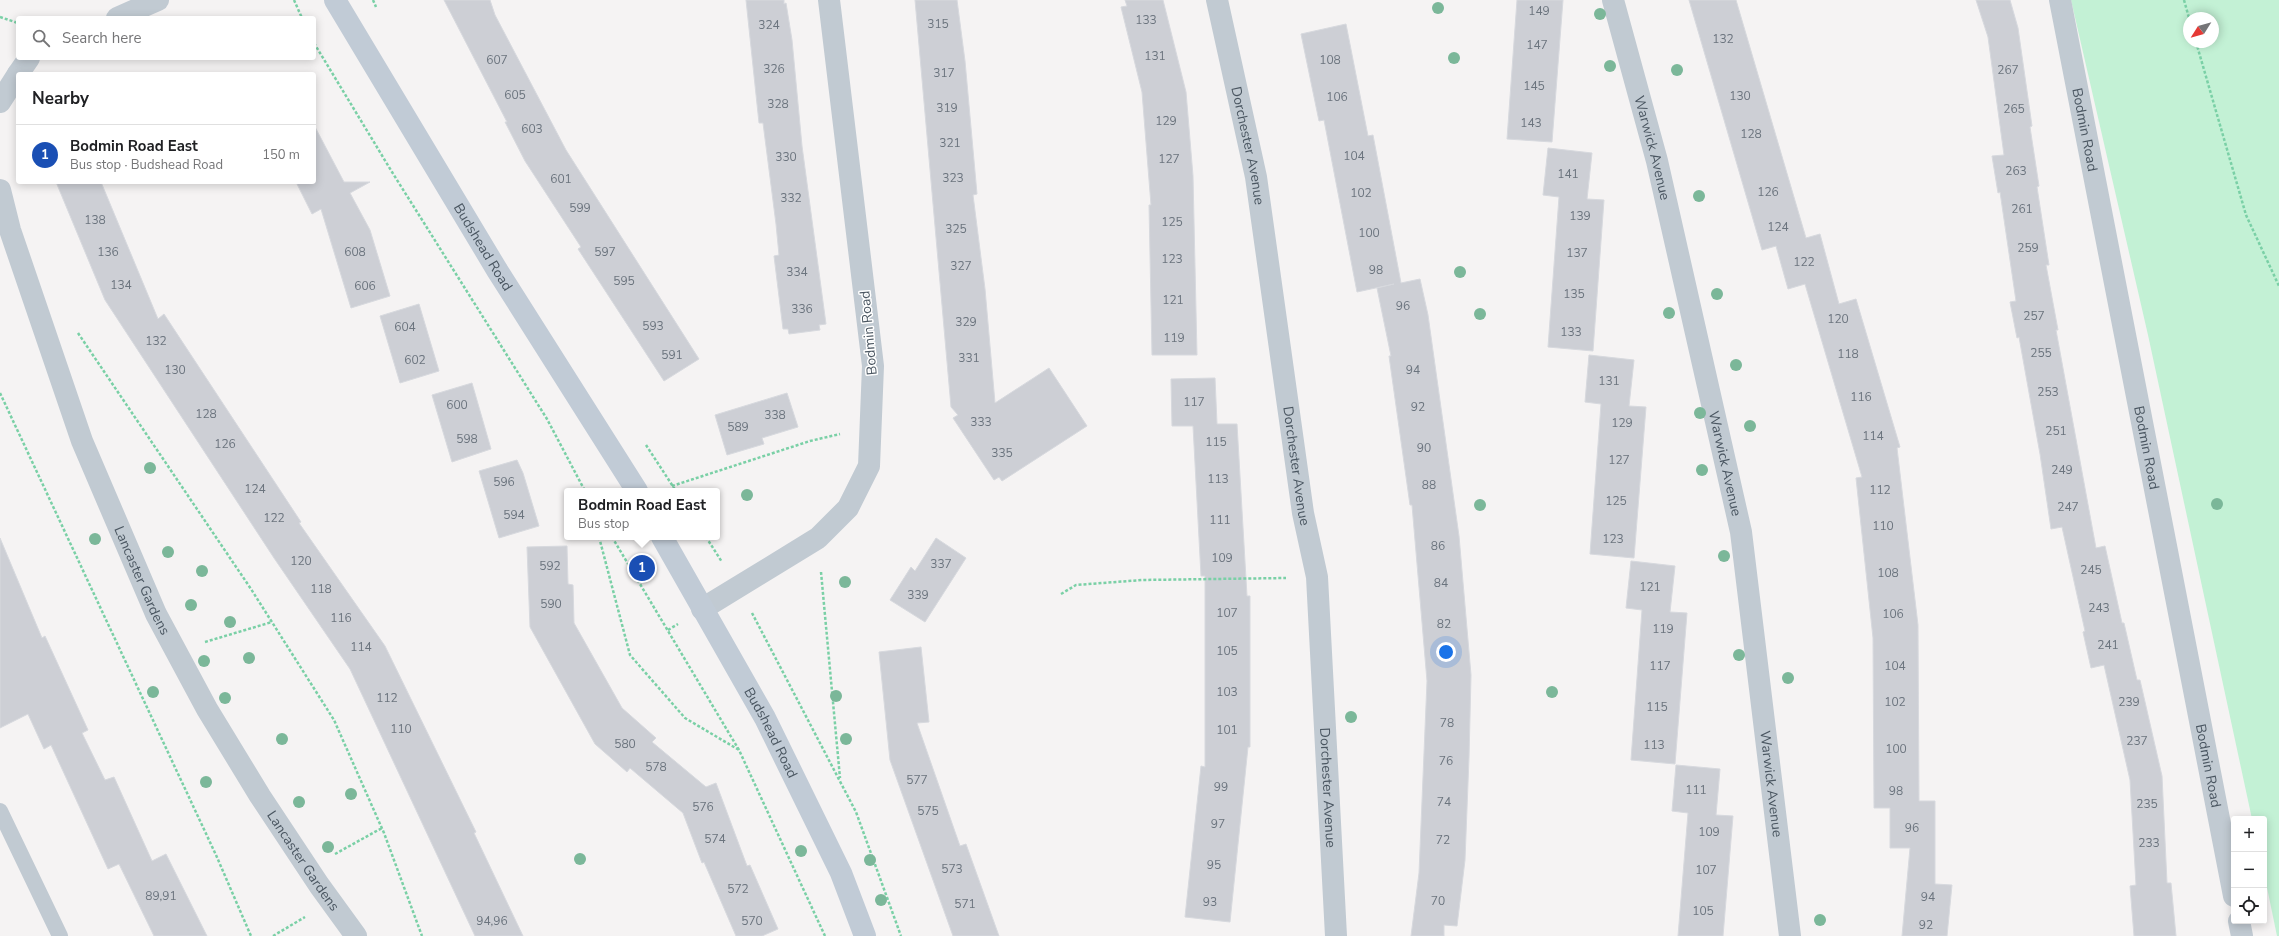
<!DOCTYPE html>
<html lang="en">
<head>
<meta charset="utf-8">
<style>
  body { margin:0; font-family:"Nunito Sans",sans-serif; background:#f6f6f6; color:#202124 }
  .controls { position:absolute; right:12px; bottom:12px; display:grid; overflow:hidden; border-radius:4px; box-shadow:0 2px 10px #0003 }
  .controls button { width:36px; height:36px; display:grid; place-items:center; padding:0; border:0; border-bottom:1px solid #e0e0e0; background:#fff; color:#202124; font:20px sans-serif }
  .compass { position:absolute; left:2183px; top:12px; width:36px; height:36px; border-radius:50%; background:#fff; box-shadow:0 2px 10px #0003; rotate:233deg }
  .you { position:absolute; left:1446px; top:652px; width:14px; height:14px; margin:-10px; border:3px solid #fff; border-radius:50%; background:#1a73e8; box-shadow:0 0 0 6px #1a73e833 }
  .badge { display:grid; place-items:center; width:26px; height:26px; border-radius:50%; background:#111827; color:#fff; font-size:13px; font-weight:700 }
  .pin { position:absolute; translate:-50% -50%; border:2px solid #fff; box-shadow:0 1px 4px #0006 }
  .popup { position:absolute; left:564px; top:488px; width:156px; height:52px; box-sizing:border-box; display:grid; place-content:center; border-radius:4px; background:#fff; filter:drop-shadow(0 1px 3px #0005); font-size:13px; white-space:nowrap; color:#757577 }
  .popup b { font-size:15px; color:#202124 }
  .popup::after { content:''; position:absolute; left:50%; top:100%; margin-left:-8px; border:8px solid transparent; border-top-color:#fff }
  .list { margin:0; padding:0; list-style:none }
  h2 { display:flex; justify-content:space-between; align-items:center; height:52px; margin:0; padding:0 16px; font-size:17px }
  h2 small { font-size:13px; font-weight:400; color:#757577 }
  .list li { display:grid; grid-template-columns:26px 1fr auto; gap:12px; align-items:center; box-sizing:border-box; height:60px; padding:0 16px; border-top:1px solid #e0e0e0 }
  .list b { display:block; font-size:15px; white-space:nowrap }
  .list p { margin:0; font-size:13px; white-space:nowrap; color:#757577 }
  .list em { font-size:13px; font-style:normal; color:#757577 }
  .icon { flex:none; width:22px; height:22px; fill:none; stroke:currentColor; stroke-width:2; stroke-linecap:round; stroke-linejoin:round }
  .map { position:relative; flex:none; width:2279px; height:936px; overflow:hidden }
  .search { position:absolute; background:#fff; box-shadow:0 2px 10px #0003; left:16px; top:16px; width:300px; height:44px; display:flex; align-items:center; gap:10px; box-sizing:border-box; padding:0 14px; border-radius:4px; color:#757577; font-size:15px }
  .panel { position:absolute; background:#fff; box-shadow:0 2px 10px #0003; left:16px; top:72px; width:300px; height:112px; border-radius:4px }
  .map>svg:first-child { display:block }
</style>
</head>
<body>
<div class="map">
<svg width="2279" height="936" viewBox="0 0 2279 936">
  <rect width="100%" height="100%" fill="#f5f3f3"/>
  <path fill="#c3f1d5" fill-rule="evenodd" d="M 2071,0 L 2279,0 L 2279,936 L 2277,936 L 2264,873 L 2264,819 L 2252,819 L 2148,335 ZM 2189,18 L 2213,18 L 2213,42 L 2189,42 Z"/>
  <path fill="#cdcfd5" stroke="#d7d9de" d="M 444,0 L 490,0 L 495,15 L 566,150 L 699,359 L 664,381 L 578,249 L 581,247 L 525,161 L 505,122 L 507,122 Z
    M 746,0 L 784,0 L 784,4 L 786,3 L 792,40 L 802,146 L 826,324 L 819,325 L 820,330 L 789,334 L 788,329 L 783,329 L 774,256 L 779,255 L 776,224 L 763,123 L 759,123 Z
    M 915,0 L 957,0 L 965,61 L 977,194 L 973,195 L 985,289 L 995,403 L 1049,368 L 1087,426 L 1002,481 L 999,477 L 994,480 L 953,418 L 958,415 L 951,407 Z
    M 1125,0 L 1163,0 L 1186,92 L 1193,176 L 1197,355 L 1152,355 L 1149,205 L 1151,205 L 1142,92 L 1121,7 L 1127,6 Z
    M 1517,0 L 1563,0 L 1552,142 L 1507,139 Z
    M 1689,0 L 1736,0 L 1806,238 L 1820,234 L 1839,304 L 1856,299 L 1900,447 L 1897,448 L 1918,625 L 1919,801 L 1935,801 L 1935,884 L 1952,885 L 1947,936 L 1902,936 L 1910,848 L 1890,848 L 1890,808 L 1874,808 L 1873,638 L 1856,478 L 1862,477 L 1805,284 L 1788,289 L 1776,246 L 1762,250 Z
    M 1976,0 L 2010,0 L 2018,28 L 2032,126 L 2030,127 L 2039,186 L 2037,187 L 2049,265 L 2046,265 L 2058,330 L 2056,330 L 2096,548 L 2105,546 L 2122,623 L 2124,623 L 2137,680 L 2140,680 L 2162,776 L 2167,883 L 2171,883 L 2176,936 L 2134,936 L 2130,886 L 2136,885 L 2130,780 L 2104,665 L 2091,668 L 2083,632 L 2085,631 L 2062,527 L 2051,529 L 2040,454 L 2019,337 L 2017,338 L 2010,302 L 2016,301 L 2000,192 L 1998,193 L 1992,156 L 2004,155 L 1988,37 Z
    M 1346,24 L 1368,136 L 1373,135 L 1401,283 L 1420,279 L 1428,315 L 1459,536 L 1471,675 L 1469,758 L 1465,860 L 1457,926 L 1444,925 L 1444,936 L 1411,936 L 1419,873 L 1427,681 L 1412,505 L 1410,505 L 1389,356 L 1391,356 L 1377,288 L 1394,284 L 1357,292 L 1324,120 L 1319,121 L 1301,34 Z
    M 314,125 L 344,182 L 370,182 L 350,193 L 370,230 L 390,296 L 351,308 L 321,209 L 312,214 L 296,182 L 314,182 Z
    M 1548,148 L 1592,153 L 1587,199 L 1604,200 L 1593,351 L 1548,347 L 1559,197 L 1543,195 Z
    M 56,182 L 101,182 L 158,319 L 164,314 L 301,522 L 299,523 L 385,646 L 476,832 L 474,833 L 523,936 L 475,936 L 350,669 L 274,558 L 105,300 Z
    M 419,304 L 439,371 L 400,383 L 380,316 Z
    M 1589,355 L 1634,360 L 1629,406 L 1646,407 L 1634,558 L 1590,554 L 1601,404 L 1585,402 Z
    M 1215,378 L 1217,424 L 1237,424 L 1247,596 L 1250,596 L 1250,747 L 1248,747 L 1230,922 L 1185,917 L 1201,766 L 1205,767 L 1205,576 L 1201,576 L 1193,426 L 1172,426 L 1171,379 Z
    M 472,383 L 491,449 L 452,462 L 432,395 Z
    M 787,393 L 798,427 L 762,438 L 764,444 L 727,455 L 715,415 Z
    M 517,460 L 523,473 L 539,526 L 499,538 L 479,471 Z
    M 0,538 L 42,638 L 45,636 L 88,730 L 82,733 L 105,780 L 114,777 L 152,861 L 166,854 L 207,936 L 154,936 L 119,864 L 108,869 L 51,745 L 44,749 L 28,714 L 0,728 Z
    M 936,538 L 966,558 L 925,622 L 890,600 L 911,567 L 915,571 Z
    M 567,546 L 568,584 L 573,585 L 574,623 L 622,708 L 656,738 L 652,742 L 706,787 L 716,783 L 747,866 L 750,865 L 778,929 L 762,936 L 736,936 L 704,862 L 702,863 L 683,813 L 630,768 L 627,772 L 595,744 L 530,627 L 527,547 Z
    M 1631,561 L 1675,566 L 1670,612 L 1687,613 L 1675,764 L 1631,760 L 1642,610 L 1626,608 Z
    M 921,647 L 929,722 L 917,723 L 960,846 L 966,844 L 999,936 L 953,936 L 890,760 L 879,652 Z
    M 1676,765 L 1720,769 L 1716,815 L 1733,816 L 1723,936 L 1678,936 L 1688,813 L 1672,811 Z"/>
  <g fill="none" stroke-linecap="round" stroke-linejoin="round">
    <path stroke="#7ad0a6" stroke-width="2.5" stroke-dasharray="3 2" stroke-linecap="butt" d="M 294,0 L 302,18
      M 373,0 L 376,7
      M 2184,0 L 2189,18
      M 0,17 L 18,23
      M 2196,42 L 2246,215 L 2279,286
      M 314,43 L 392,172 L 547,419 L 585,491
      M 78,333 L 251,589 L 334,720 L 384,833 L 422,936
      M 0,393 L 216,855 L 251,936
      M 646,445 L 676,491
      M 672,486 L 810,441 L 840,434
      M 599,537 L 630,655 L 685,718 L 739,750
      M 612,537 L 739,750 L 825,936
      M 706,537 L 722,562
      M 821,572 L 840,778
      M 1061,594 L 1076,585 L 1142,580 L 1286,578
      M 752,613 L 856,812 L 901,936
      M 668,630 L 678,624
      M 205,642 L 272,622
      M 335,854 L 382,828
      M 273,936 L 305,917"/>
    <path stroke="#c1cad2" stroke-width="16" d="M 0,811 L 60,936"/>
    <g stroke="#c1cad2" stroke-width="22">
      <path id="s1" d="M 1217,0 L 1256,177 L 1303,513 L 1317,577 L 1336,936"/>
      <path id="s2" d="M 1613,0 L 1657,161 L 1741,532 L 1790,936"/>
      <path id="s3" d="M 2060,0 L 2234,896"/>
      <path d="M 117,18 L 158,0"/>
      <path d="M 18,74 L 29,58"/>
      <path d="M 0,102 L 18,74"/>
      <path id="s4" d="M 0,190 L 10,230 L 82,441 L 156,614 L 207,709 L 260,796 L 319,885 L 356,936"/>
      <path d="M 702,609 L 818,538 L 848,508 L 869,466 L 873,366 L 829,0"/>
      <path d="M 2239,921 L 2242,936"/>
    </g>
    <g stroke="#c1cbd6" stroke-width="22">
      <path id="s5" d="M 335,0 L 497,270 L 637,491"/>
      <path id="s6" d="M 662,537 L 765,718 L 841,873 L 865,936"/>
    </g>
  </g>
  <g fill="#7bb799">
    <circle cx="1438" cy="8" r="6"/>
    <circle cx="1600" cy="14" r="6"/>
    <circle cx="1454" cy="58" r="6"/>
    <circle cx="1610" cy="66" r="6"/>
    <circle cx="1677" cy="70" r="6"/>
    <circle cx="1699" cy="196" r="6"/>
    <circle cx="1460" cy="272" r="6"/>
    <circle cx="1717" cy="294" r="6"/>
    <circle cx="1669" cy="313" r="6"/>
    <circle cx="1480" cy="314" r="6"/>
    <circle cx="1736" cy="365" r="6"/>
    <circle cx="1700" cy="413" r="6"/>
    <circle cx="1750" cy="426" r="6"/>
    <circle cx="150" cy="468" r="6"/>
    <circle cx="1702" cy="470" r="6"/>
    <circle cx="747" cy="495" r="6"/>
    <circle cx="2217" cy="504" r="6"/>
    <circle cx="1480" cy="505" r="6"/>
    <circle cx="95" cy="539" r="6"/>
    <circle cx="168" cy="552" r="6"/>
    <circle cx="1724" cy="556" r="6"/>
    <circle cx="202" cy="571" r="6"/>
    <circle cx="845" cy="582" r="6"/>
    <circle cx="191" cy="605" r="6"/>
    <circle cx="230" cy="622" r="6"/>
    <circle cx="1739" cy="655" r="6"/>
    <circle cx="249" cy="658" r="6"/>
    <circle cx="204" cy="661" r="6"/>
    <circle cx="1788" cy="678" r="6"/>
    <circle cx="153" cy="692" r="6"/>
    <circle cx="1552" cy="692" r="6"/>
    <circle cx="836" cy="696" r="6"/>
    <circle cx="225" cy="698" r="6"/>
    <circle cx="1351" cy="717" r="6"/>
    <circle cx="282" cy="739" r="6"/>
    <circle cx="846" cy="739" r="6"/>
    <circle cx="206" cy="782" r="6"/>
    <circle cx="351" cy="794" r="6"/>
    <circle cx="299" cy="802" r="6"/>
    <circle cx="328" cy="847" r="6"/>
    <circle cx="801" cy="851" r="6"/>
    <circle cx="580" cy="859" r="6"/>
    <circle cx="870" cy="860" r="6"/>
    <circle cx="881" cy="900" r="6"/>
    <circle cx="1820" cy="920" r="6"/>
  </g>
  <g text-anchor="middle" stroke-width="3" stroke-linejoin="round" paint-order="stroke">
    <g font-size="12" fill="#6b747e">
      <text x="1539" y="15">149</text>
      <text x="1146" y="24">133</text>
      <text x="938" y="28">315</text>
      <text x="769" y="29">324</text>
      <text x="1723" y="43">132</text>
      <text x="1537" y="49">147</text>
      <text x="1155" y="60">131</text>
      <text x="497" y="64">607</text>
      <text x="1330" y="64">108</text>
      <text x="774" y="73">326</text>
      <text x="2008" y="74">267</text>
      <text x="944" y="77">317</text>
      <text x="1534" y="90">145</text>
      <text x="515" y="99">605</text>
      <text x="1740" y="100">130</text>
      <text x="1337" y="101">106</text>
      <text x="778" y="108">328</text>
      <text x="947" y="112">319</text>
      <text x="2014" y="113">265</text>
      <text x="1166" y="125">129</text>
      <text x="1531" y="127">143</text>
      <text x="532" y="133">603</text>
      <text x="1751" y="138">128</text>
      <text x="950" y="147">321</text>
      <text x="1354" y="160">104</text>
      <text x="786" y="161">330</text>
      <text x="1169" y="163">127</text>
      <text x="2016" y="175">263</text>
      <text x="1568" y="178">141</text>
      <text x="953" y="182">323</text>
      <text x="561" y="183">601</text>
      <text x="1768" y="196">126</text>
      <text x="1361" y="197">102</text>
      <text x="791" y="202">332</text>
      <text x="580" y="212">599</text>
      <text x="2022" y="213">261</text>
      <text x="1580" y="220">139</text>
      <text x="95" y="224">138</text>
      <text x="1172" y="226">125</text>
      <text x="1778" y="231">124</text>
      <text x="956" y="233">325</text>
      <text x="1369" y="237">100</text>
      <text x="2028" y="252">259</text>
      <text x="108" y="256">136</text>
      <text x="355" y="256">608</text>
      <text x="605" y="256">597</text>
      <text x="1577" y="257">137</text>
      <text x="1172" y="263">123</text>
      <text x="1804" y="266">122</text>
      <text x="961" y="270">327</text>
      <text x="1376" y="274">98</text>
      <text x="797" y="276">334</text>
      <text x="624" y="285">595</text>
      <text x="121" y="289">134</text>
      <text x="365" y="290">606</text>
      <text x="1574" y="298">135</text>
      <text x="1173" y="304">121</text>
      <text x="1403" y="310">96</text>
      <text x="802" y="313">336</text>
      <text x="2034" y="320">257</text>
      <text x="1838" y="323">120</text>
      <text x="966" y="326">329</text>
      <text x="653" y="330">593</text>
      <text x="405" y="331">604</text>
      <text x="1571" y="336">133</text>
      <text x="1174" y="342">119</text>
      <text x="156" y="345">132</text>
      <text x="2041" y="357">255</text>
      <text x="1848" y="358">118</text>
      <text x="672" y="359">591</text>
      <text x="969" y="362">331</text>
      <text x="415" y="364">602</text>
      <text x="175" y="374">130</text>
      <text x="1413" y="374">94</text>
      <text x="1609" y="385">131</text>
      <text x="2048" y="396">253</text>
      <text x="1861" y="401">116</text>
      <text x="1194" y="406">117</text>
      <text x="457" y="409">600</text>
      <text x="1418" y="411">92</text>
      <text x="206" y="418">128</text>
      <text x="775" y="419">338</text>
      <text x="981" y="426">333</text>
      <text x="1622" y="427">129</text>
      <text x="738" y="431">589</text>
      <text x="2056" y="435">251</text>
      <text x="1873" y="440">114</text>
      <text x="467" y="443">598</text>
      <text x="1216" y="446">115</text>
      <text x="225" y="448">126</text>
      <text x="1424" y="452">90</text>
      <text x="1002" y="457">335</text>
      <text x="1619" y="464">127</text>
      <text x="2062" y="474">249</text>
      <text x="1218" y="483">113</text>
      <text x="504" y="486">596</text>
      <text x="1429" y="489">88</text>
      <text x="255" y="493">124</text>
      <text x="1880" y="494">112</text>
      <text x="1616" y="505">125</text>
      <text x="2068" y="511">247</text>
      <text x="514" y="519">594</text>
      <text x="274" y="522">122</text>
      <text x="1220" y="524">111</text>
      <text x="1883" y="530">110</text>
      <text x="1613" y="543">123</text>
      <text x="1438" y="550">86</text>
      <text x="1222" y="562">109</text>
      <text x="301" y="565">120</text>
      <text x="941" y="568">337</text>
      <text x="550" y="570">592</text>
      <text x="2091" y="574">245</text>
      <text x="1888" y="577">108</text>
      <text x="1441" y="587">84</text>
      <text x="1650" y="591">121</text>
      <text x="321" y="593">118</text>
      <text x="918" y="599">339</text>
      <text x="551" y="608">590</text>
      <text x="2099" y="612">243</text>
      <text x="1227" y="617">107</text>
      <text x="1893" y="618">106</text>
      <text x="341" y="622">116</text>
      <text x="1444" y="628">82</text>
      <text x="1663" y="633">119</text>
      <text x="2108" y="649">241</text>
      <text x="361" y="651">114</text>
      <text x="1227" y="655">105</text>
      <text x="1660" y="670">117</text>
      <text x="1895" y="670">104</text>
      <text x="1227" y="696">103</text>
      <text x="387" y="702">112</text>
      <text x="1895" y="706">102</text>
      <text x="2129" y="706">239</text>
      <text x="1657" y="711">115</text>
      <text x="1447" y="727">78</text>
      <text x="401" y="733">110</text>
      <text x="1227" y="734">101</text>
      <text x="2137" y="745">237</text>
      <text x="625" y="748">580</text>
      <text x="1654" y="749">113</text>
      <text x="1896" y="753">100</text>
      <text x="1446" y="765">76</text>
      <text x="656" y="771">578</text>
      <text x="917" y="784">577</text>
      <text x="1221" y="791">99</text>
      <text x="1696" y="794">111</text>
      <text x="1896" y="795">98</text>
      <text x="1444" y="806">74</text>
      <text x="2147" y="808">235</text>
      <text x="703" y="811">576</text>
      <text x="928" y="815">575</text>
      <text x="1218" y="828">97</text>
      <text x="1912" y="832">96</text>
      <text x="1709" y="836">109</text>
      <text x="715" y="843">574</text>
      <text x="1443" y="844">72</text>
      <text x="2149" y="847">233</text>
      <text x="1214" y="869">95</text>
      <text x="952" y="873">573</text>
      <text x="1706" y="874">107</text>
      <text x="738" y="893">572</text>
      <text x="161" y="900">89,91</text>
      <text x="1928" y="901">94</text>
      <text x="1438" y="905">70</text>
      <text x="1210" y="906">93</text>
      <text x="965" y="908">571</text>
      <text x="1703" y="915">105</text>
      <text x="492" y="925">94,96</text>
      <text x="752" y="925">570</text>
      <text x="1926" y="929">92</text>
    </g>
    <g font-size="14" fill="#4a5661" stroke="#fff">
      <text dy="5" stroke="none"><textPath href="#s3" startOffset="132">Bodmin Road</textPath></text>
      <text dy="5" stroke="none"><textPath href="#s1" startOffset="149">Dorchester Avenue</textPath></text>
      <text dy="5" stroke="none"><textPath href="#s2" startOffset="153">Warwick Avenue</textPath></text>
      <text dy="5" stroke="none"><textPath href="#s5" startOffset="288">Budshead Road</textPath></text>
      <text transform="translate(868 333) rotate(-95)" y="5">Bodmin Road</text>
      <text dy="5" stroke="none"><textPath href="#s3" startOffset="456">Bodmin Road</textPath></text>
      <text dy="5" stroke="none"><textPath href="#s2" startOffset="477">Warwick Avenue</textPath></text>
      <text dy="5" stroke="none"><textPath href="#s1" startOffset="473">Dorchester Avenue</textPath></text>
      <text dy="5" stroke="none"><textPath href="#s4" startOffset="416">Lancaster Gardens</textPath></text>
      <text dy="5" stroke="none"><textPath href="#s6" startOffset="224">Budshead Road</textPath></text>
      <text dy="5" stroke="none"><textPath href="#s3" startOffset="780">Bodmin Road</textPath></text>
      <text dy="5" stroke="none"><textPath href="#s2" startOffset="801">Warwick Avenue</textPath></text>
      <text dy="5" stroke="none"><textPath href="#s1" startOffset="797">Dorchester Avenue</textPath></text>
      <text dy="5" stroke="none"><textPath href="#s4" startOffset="740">Lancaster Gardens</textPath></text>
    </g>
  </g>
</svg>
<div class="controls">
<button>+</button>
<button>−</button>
<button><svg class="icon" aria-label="locate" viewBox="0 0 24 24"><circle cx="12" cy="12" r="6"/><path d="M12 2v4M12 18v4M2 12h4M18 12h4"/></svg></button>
</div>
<svg class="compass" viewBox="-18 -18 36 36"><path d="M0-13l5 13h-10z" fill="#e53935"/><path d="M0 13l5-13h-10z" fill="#757577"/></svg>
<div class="you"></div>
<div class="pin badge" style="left:642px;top:568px;background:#1a4fb4">1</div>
<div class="popup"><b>Bodmin Road East</b>Bus stop</div>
<div class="search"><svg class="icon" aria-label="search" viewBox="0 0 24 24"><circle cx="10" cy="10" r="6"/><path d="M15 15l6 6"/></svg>Search here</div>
<section class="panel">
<h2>Nearby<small></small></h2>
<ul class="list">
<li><span class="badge" style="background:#1a4fb4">1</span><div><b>Bodmin Road East</b><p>Bus stop · Budshead Road</p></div><em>150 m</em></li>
</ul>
</section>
</div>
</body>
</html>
